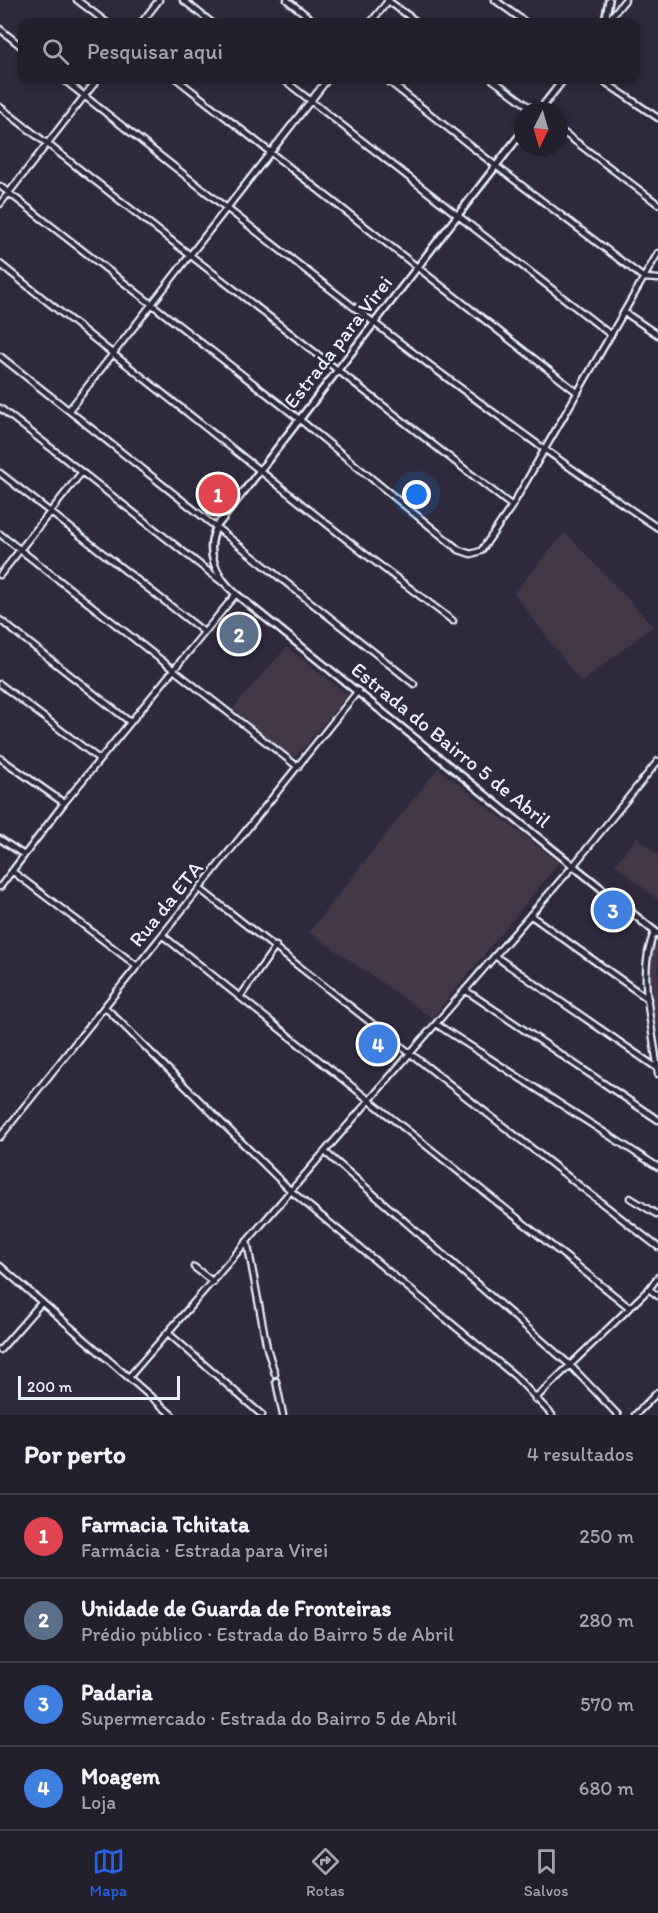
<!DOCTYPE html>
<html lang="pt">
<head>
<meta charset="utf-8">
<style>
  body { margin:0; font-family:Itim,sans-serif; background:#2f2d3a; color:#f1f3f6 }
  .compass { position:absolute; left:514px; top:102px; width:54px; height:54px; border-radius:50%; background:#23202e; box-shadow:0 3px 9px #0003; rotate:185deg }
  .scale { position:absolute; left:18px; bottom:15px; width:162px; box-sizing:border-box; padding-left:6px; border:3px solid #e8f1f8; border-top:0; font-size:16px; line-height:21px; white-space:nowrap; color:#e8f1f8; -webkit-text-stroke:4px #2f2a3d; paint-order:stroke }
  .you { position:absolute; left:417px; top:495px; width:21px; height:21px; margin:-15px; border:4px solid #fff; border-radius:50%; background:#1a73e8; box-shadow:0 0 0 9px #1a73e833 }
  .badge { display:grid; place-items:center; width:39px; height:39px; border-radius:50%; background:#2563eb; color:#fff; font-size:20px; font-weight:700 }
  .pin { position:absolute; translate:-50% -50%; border:3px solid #fff; box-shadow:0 2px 6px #0006 }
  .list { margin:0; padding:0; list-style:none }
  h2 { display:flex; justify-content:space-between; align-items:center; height:78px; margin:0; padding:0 24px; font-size:26px }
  h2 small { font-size:20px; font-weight:400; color:#a3a3aa }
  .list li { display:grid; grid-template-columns:39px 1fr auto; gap:18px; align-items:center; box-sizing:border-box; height:84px; padding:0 24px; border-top:2px solid #403e4a }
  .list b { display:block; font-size:22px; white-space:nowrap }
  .list p { margin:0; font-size:20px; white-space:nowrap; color:#a3a3aa }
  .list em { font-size:20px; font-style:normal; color:#a3a3aa }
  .icon { flex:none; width:33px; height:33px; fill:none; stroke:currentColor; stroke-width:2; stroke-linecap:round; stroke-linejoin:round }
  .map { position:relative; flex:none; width:658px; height:1415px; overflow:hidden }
  .search { position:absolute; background:#23202e; box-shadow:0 3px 9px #0003; left:18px; right:18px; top:18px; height:66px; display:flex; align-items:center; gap:15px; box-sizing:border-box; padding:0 21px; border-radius:12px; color:#a3a3aa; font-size:22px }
  .sheet { height:414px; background:#23202e }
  nav { display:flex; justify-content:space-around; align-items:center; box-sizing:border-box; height:84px; border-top:2px solid #403e4a; background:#23202e; font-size:16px; color:#a3a3aa }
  nav a { display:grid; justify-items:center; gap:3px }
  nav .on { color:#2563eb }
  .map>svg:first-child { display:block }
</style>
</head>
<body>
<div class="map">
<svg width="658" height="1415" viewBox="0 0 658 1415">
  <rect width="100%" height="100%" fill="#2f2a3d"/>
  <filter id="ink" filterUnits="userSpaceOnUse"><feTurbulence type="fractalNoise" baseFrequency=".0167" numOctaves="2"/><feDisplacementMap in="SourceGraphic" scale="12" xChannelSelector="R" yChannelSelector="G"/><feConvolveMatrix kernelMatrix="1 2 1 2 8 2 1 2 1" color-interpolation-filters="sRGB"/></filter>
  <g filter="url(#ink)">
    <path fill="#423847" d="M 565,532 L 653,626 L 581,683 L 514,593 Z
      M 287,647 L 348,695 L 294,759 L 232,709 Z
      M 438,768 L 559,863 L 432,1018 L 309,932 Z
      M 637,837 L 658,855 L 658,900 L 615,864 Z
      M 655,931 L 658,934 L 658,1074 L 646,975 L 646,950 Z"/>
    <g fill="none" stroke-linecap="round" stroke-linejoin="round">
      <defs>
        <path id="minor" d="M 77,0 L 106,22
          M 183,0 L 211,22
          M 287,0 L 315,22
          M 387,0 L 417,22
          M 495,0 L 525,22
          M 142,22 L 159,0
          M 371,22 L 389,0
          M 607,22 L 625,0
          M 0,29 L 22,47
          M 64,80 C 259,233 452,390 658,528
          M 178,80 L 578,393
          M 284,80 L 611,335
          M 387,80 L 496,166 L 644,278 L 658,279
          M 493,80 L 535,111
          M 602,80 L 658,118
          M 0,107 L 512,506
          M 559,129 L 658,204
          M 0,186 L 299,419 L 459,550 L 471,554 L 481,551 L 512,506 L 658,253
          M 0,204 L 97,80
          M 0,264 L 361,551 L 453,621
          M 624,312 L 658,335
          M 0,356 L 414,684
          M 0,408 L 222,582
          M 69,410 L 327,80
          M 0,473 L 204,632
          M 0,534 L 298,767
          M 0,575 L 82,472
          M 0,620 L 130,722
          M 0,684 L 99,759
          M 0,758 L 64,803
          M 0,839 L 24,855
          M 12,871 L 137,966
          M 0,887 L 64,803 L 236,594
          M 200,889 L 658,1247
          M 530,915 L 648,999
          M 655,931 C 635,974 654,1028 658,1074
          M 162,935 L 630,1308
          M 495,956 L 657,1068
          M 465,990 L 658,1120
          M 240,997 L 276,946
          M 105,1007 L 291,1191 L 515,1376 L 552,1415
          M 436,1024 L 658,1167
          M 0,1137 L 358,691
          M 325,1152 L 570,1365 L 618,1415
          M 630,1198 L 658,1215
          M 247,1241 L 267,1348 L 275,1374
          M 0,1266 L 172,1415
          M 194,1267 L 213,1282
          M 649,1289 L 658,1296
          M 168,1333 L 262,1415
          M 0,1350 L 42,1302
          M 129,1377 L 573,866 L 658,761
          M 276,1381 L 283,1415
          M 535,1399 L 649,1289 L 658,1277
          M 635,1415 L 658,1392"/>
        <path id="tertiary" d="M 605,22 L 609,0
          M 539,111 L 563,80
          M 523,131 L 217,526 C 204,552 216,577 236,594 L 658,934"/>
      </defs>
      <use href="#minor" stroke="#e8f1f8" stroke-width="9"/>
      <use href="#tertiary" stroke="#e8f1f8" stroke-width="10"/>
      <use href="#minor" stroke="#2f2a3d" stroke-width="4.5"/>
      <use href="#tertiary" stroke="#2f2a3d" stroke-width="5"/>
    </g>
  </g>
  <g text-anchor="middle" stroke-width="5" stroke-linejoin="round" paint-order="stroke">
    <g font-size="21" fill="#e8f1f8" stroke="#2f2a3d">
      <text transform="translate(338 342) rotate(-52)" y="7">Estrada para Virei</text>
      <text transform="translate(451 745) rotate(39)" y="7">Estrada do Bairro 5 de Abril</text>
      <text transform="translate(166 904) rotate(-51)" y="7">Rua da ETA</text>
    </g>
  </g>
</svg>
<svg class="compass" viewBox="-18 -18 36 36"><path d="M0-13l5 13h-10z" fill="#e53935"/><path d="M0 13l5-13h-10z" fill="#a3a3aa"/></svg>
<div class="scale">200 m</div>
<div class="you"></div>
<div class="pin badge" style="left:218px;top:494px;background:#e0444e">1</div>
<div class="pin badge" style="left:239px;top:634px;background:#5c6f8a">2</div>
<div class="pin badge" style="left:613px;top:910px;background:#3f7fe0">3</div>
<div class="pin badge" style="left:378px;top:1044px;background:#3f7fe0">4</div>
<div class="search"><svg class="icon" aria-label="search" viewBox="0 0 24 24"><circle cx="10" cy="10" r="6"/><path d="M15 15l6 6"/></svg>Pesquisar aqui</div>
</div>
<section class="sheet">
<h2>Por perto<small>4 resultados</small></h2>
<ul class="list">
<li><span class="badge" style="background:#e0444e">1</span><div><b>Farmacia Tchitata</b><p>Farmácia · Estrada para Virei</p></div><em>250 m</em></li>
<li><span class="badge" style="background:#5c6f8a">2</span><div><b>Unidade de Guarda de Fronteiras</b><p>Prédio público · Estrada do Bairro 5 de Abril</p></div><em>280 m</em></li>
<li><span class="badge" style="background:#3f7fe0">3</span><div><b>Padaria</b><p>Supermercado · Estrada do Bairro 5 de Abril</p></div><em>570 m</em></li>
<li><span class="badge" style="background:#3f7fe0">4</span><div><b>Moagem</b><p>Loja</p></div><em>680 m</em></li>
</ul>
</section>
<nav>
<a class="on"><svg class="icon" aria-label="map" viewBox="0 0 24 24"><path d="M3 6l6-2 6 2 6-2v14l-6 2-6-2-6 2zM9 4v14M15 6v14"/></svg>Mapa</a>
<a><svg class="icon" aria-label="directions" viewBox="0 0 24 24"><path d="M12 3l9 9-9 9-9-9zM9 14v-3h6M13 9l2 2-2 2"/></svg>Rotas</a>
<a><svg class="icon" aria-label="saved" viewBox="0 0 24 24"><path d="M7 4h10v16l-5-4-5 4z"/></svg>Salvos</a>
</nav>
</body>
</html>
